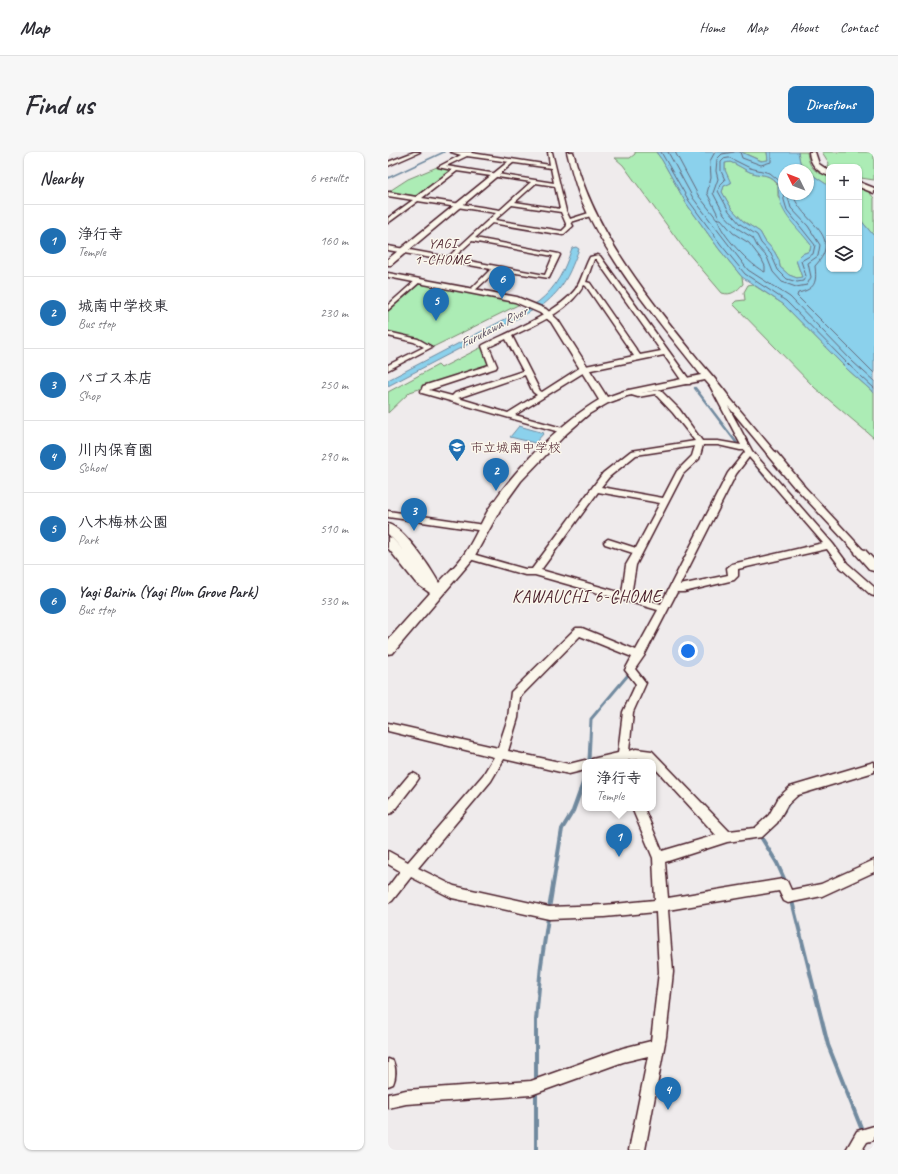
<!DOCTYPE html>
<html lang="en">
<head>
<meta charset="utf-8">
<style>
  body { margin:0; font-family:Caveat,"Klee One",sans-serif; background:#f7f7f7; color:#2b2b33 }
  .controls { position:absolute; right:12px; top:12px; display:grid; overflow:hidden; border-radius:8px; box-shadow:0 1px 3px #0004 }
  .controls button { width:36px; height:36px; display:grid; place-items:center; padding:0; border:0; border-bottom:1px solid #e1e1e2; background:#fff; color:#2b2b33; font:20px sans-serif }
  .compass { position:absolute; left:390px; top:12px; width:36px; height:36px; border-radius:50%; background:#fff; box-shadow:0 1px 3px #0004; rotate:313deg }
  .you { position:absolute; left:300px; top:499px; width:14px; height:14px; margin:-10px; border:3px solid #fff; border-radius:50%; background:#1a73e8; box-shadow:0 0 0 6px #1a73e833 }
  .badge { display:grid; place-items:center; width:26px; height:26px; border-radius:50%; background:#1f6fb2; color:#fff; font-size:13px; font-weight:700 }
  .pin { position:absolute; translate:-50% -33px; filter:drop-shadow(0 1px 2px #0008) }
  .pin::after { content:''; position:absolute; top:21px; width:14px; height:12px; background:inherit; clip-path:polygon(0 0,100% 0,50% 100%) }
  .popup { position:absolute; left:194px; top:607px; width:74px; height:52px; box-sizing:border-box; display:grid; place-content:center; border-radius:8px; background:#fff; filter:drop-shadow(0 1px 3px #0005); font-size:13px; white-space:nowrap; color:#7c7c81 }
  .popup b { font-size:15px; color:#2b2b33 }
  .popup::after { content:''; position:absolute; left:50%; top:100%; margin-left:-8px; border:8px solid transparent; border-top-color:#fff }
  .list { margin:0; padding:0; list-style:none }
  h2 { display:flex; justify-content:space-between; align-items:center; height:52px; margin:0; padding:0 16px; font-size:17px }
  h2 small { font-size:13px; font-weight:400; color:#7c7c81 }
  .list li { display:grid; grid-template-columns:26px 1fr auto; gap:12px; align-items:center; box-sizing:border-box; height:72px; padding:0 16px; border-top:1px solid #e1e1e2 }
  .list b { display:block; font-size:15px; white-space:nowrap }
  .list p { margin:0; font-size:13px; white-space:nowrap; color:#7c7c81 }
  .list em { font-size:13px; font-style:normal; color:#7c7c81 }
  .icon { flex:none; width:22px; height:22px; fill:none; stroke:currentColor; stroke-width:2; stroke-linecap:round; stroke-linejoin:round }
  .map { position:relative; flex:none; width:486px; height:998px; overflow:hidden; border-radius:8px }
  header { display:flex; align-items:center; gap:24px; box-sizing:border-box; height:56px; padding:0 20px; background:#fff; border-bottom:1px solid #e1e1e2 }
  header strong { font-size:19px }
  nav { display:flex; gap:22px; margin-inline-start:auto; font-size:14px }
  .intro { display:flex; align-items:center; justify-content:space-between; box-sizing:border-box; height:96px; padding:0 24px }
  h1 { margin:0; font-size:28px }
  .button { padding:10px 18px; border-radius:8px; background:#1f6fb2; color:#fff; font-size:14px; font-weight:700 }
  main { display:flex; gap:24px; padding:0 24px }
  aside { flex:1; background:#fff; border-radius:8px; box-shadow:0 1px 3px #0004 }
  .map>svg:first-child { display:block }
</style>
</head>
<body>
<header>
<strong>Map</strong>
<nav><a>Home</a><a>Map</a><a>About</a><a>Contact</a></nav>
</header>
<div class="intro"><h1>Find us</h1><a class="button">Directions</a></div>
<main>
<aside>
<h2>Nearby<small>6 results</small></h2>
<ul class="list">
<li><span class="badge">1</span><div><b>浄行寺</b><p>Temple</p></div><em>160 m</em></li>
<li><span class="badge">2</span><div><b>城南中学校東</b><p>Bus stop</p></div><em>230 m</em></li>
<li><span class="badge">3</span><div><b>パゴス本店</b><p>Shop</p></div><em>250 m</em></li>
<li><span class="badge">4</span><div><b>川内保育園</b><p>School</p></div><em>290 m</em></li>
<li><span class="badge">5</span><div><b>八木梅林公園</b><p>Park</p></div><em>510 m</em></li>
<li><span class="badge">6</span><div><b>Yagi Bairin (Yagi Plum Grove Park)</b><p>Bus stop</p></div><em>530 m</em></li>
</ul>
</aside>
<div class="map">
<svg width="486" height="998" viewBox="0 0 486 998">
  <rect width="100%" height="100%" fill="#efebec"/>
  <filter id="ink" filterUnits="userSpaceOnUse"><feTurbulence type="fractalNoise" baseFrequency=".025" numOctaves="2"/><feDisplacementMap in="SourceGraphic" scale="8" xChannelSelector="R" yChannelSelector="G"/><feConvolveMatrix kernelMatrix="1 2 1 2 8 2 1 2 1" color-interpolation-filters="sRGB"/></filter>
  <g filter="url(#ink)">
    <path fill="#acecb5" stroke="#7b8670" d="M 247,0 L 268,0 L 274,8 L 298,51 L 331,97 L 354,125 L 355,132 C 349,139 343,144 334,141 L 294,94 L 235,13 L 227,6 L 242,6 L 247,2 Z
      M 353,0 L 379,0 L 380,8 L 374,9 Z
      M 410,0 L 419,0 C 421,16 426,20 441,24 L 441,34 L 420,20 L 420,18 L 417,18 L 412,10 Z
      M 434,0 L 486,0 L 486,28 L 473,26 L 471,23 L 471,15 L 440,16 L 441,11 Z
      M 342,10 C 349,12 355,17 362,20 C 376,25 379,20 390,33 L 390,44 L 423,93 L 422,99 L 414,102 L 408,108 L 414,125 L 409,126 L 401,123 L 392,115 L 391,108 L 386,99 L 377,89 L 372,80 L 355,69 L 344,57 L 334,40 L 336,34 L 342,31 L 337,18 L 337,11 Z
      M 49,15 L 64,18 L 30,44 L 0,40 L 20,27 Z
      M 471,35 L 481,40 L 486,46 L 486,84 L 471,66 Z
      M 32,132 L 114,147 L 132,152 L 45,195 L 30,187 L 0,180 L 0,158 L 29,133 Z
      M 364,132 L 395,152 L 459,217 L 486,241 L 486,286 L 427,236 L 345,152 L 348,149 L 357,148 L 356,140 L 360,133 Z
      M 94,195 L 102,214 L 22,240 L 0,261 L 0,240 L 50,213 L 53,216 Z"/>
    <path fill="#8bd1ec" stroke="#718a9f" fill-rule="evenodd" d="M 268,0 L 353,0 L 373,9 L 380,8 L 379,0 L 410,0 L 412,10 L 417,18 L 396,18 L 396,42 L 420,42 L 420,20 L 441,34 L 441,117 L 471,117 L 471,66 L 486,84 L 486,241 L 459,217 L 395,152 L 354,125 L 331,97 L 298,51 L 274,8 ZM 342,10 C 349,12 355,17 362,20 C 376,25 379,20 390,32 C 390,63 406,70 423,93 L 422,99 L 414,102 L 408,108 L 414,125 L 409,126 L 401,123 L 392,115 L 391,108 L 386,99 L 377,89 L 372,80 L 355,69 L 344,57 L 334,40 L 336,34 L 343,31 L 337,18 L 337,11 Z
      M 188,95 L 191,97 C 181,122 177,135 155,153 L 0,234 L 0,228 L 150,150 C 169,135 176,119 184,96 Z
      M 131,274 L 156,281 L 147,291 L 122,285 Z"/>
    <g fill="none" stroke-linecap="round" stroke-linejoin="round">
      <path stroke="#646678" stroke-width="1" d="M 273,0 L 301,49 L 334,94 L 357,122 L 398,149 L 462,214 L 486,236
        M 280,0 L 305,46 L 360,118 L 402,145 L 465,210 L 486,229
        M 287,0 L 310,43 L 329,67 L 331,65 L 319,41 L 323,26 L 322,9 L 327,0
        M 346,0 L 334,2 L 329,7 L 328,19 L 330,27 L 325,41 L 336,62 L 349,76 L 365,86 L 369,94 L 379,105 L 385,120 L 394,130 L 408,135 L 419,133 L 423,125 L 420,111 L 430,104 L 432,93 L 420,74 L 403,56 L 399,42
        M 352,0 L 354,6 L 373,13 L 383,10 L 383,0
        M 342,6 L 362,16 L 382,21 L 394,31 L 396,48 L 399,58 L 427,93 L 425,102 L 413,109 L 418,124 L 415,129 L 409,130 L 399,127 L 390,118 L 383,102 L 373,91 L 369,83 L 352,72 L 341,59 L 330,39 L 332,33 L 337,28 L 333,19 L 333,10 L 336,7 Z
        M 405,42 C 413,71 457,82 427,114 C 429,131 427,137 410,141 L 409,144 L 486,221
        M 330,67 L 333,67 L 345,81 L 361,91 L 374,108 L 377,114 L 377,120 C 365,116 330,80 330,67 Z"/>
      <path stroke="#718a9f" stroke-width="1.5" d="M 0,26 L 56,0"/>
      <path stroke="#718a9f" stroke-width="2.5" d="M 307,236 L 351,294
        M 363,307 L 377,325"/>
      <path stroke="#718a9f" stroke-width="3" d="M 201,608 L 203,567 L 240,523
        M 470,624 L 486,620
        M 192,638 L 197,624"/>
      <path stroke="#718a9f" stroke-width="4" d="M 395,660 L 401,650
        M 389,670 L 373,685 L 389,711 L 398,731
        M 404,749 L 440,893 L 474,978
        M 161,757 L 174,677 L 185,659 L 193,637
        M 148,930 L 148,868 L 153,813 L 160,766
        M 148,940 L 148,998"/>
      <defs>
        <path id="street" d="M 26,0 L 32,0 L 0,14 L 0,10 Z
          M 63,0 L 84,0 L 83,1 L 162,13 L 160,0 L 164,0 L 178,59 L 182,67 L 204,60 L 207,62 L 206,63 L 183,70 L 185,74 L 175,83 L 104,71 L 87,86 L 171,102 L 172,103 L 161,126 L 109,118 L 84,141 L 81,139 L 103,117 L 0,98 L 0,94 L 60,105 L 108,61 L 30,49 L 0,71 L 0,66 L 25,48 L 0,44 L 0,40 L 28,45 L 64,18 L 50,15 L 73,3 ZM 79,4 L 163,16 L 166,31 L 58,14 ZM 69,19 L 143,30 L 112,58 L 34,46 ZM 148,31 L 167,34 L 172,57 L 127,50 ZM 124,53 L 173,60 L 179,74 L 174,79 L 107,68 ZM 84,89 L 165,104 L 157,123 L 65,106 Z
          M 210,103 L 212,104 L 303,230 L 302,232 L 296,232 L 276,203 L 198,219 L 127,263 L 178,277 L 179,279 L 175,281 L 34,241 L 33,239 L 35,234 L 101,213 L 94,194 L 95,193 C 121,180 169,161 187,138 C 194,128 196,116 202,105 ZM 206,107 L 208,107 L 273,199 L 252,203 L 202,131 L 198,130 ZM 196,133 L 198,134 L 246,204 L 193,215 L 154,240 L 152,239 L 124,184 C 149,172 181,159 196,133 ZM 118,187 L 135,219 L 67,241 L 64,244 L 41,238 L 108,216 L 109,214 L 101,195 ZM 137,223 L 145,240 L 149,243 L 120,261 L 70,246 Z
          M 28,128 L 33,129 L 0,158 L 0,153 Z
          M 0,180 L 30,187 L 44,195 L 0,218 L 0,213 L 36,195 L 26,190 L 0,184 Z
          M 323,232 L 329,232 L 335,244 L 340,244 L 387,300 L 387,304 L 381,304 L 340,254 L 364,299 L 445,392 L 459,411 L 486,435 L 486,444 L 483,443 L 453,416 L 439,397 L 350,417 L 350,424 L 346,428 L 296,440 L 289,440 L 256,504 L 247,517 L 258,531 L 245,560 L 241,599 L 248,597 L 264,599 L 341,679 L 367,676 L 381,663 L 391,645 L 402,635 L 486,610 L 486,620 L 410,643 L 399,653 L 389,671 L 374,685 L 339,690 L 277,710 L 280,746 L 395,727 L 399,729 L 403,738 L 433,732 L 486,708 L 486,720 L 434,744 L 400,751 L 396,749 L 391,739 L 280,758 L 285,820 L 278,885 L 257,998 L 241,998 L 260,904 L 235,910 L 143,943 L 18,952 L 0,956 L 0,942 L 18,938 L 143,929 L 235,896 L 263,889 L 271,820 L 268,760 L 216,765 L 161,767 L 64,746 L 23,725 L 4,749 L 0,751 L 0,735 L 12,719 L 0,712 L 0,699 L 20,710 L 95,623 L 106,605 L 0,579 L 0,571 L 110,596 L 120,566 L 123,540 L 188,476 L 194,476 L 248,498 L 270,458 L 147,423 L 137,423 L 78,406 L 76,404 L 81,401 L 137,417 L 144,417 L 215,321 L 243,299 L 307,289 L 285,261 L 267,242 L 250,245 L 240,242 L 240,238 L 251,241 L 272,238 L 291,257 L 314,289 L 330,289 L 353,293 L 322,234 ZM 315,293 L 330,293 L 352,298 L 356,298 L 357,300 L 340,321 L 273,452 L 243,443 L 248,413 L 295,322 L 311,307 ZM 307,294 L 304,304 L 289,319 L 275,346 L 213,335 L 221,325 L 248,303 ZM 361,305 L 435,391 L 344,412 L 339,416 L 340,423 L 292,433 L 348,322 ZM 210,340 L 272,351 L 248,396 L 220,387 L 216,390 L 217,392 L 245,401 L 238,413 L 234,441 L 153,418 ZM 192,484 L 244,505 L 237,518 L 248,532 L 235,560 L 230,601 L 204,607 L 202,610 L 241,610 L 240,608 L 257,607 L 261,610 L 265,610 L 265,614 L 328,683 L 274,699 L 256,656 L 244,656 L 265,706 L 267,748 L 216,753 L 161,755 L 66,734 L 30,716 L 103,629 L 116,607 L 181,622 L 197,618 L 197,610 L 201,610 L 197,608 L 181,612 L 120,599 L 130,566 L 132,545 Z
          M 410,330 L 413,331 L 476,399 L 478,401 L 476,403 L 470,403 L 407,335 L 406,333 L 407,331 Z
          M 0,359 L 96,373 L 100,376 L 96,379 L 0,365 Z
          M 25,621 L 29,623 L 31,626 L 29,629 L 4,661 L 0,662 L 0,648 L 21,623 Z
          M 0,907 L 5,909 C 8,916 8,925 5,932 L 0,934 Z
          M 486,974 L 486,988 L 479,990 L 474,998 L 458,998 L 469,979 Z"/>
        <path id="secondary" d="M 179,0 L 185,0 C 207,82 257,141 309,206 C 320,219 332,232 342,246 L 340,248 L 334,248 L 317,228 L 239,244 L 220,251 L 201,262 L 179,281 L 133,329 L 112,358 L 85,407 L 5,501 L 0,502 L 0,488 L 42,441 L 28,431 L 0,396 L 0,385 L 4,386 L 18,401 L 0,382 L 0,372 C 17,377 42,415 51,431 C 59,421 70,412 77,401 C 87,386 93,370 102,355 C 127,317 172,271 211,248 L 163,170 L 152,161 L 127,150 L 0,125 L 0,121 L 129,145 L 158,157 L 170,168 L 219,245 L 236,239 L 313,223 C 270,168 221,112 193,47 C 187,32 183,16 179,0 Z
          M 421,0 L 427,0 L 431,12 L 441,19 L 441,24 C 429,20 422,12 421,0 Z
          M 121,9 L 126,10 L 3,113 L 0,113 L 0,107 Z
          M 471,30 L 486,36 L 486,41 L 471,35 Z
          M 384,299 L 388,300 L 414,331 L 415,333 L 414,335 L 406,335 L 380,304 L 379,302 Z
          M 473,397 L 477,398 L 486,408 L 486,419 L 482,418 L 467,401 L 469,398 Z"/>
      </defs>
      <use href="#street" stroke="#4a1f2b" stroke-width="3"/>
      <use href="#secondary" stroke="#4a1f2b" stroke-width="3"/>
      <use href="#street" fill="#fbf7ec" fill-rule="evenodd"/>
      <use href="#secondary" fill="#fbf7ec" fill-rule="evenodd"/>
    </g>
  </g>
  <defs>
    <symbol id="school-pin" viewBox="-11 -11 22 30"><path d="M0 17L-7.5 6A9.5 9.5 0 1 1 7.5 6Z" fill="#1f6fb2" stroke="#fbf7ec"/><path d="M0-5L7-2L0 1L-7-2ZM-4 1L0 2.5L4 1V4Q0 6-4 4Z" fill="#fff"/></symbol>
  </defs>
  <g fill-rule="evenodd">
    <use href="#school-pin" x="59" y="285" width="20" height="27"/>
  </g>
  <g text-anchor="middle" stroke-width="3" stroke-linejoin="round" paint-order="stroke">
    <g font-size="13" fill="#4a1f2b" stroke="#fbf7ec" text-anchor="start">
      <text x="82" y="300">市立城南中学校</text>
    </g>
    <g font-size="14" letter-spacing="1" fill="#4a1f2b" stroke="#fbf7ec">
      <text x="55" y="96">YAGI<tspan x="55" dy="16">1-CHOME</tspan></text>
    </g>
    <g font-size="14" font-style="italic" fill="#5e5465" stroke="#fbf7ec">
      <text transform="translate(105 175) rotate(-28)" y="5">Furukawa River</text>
    </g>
    <g font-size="17" letter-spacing="1" fill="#4a1f2b" stroke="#fbf7ec">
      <text x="199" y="450">KAWAUCHI 6-CHOME</text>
    </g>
  </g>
</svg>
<div class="controls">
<button>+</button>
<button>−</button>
<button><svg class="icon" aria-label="layers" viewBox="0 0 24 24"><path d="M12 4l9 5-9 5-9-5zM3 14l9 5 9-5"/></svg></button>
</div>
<svg class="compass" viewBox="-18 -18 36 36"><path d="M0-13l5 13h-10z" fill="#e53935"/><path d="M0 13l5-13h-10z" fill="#7c7c81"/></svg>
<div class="you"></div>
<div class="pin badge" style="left:231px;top:705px">1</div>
<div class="popup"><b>浄行寺</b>Temple</div>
<div class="pin badge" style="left:108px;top:339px">2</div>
<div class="pin badge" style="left:26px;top:379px">3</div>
<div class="pin badge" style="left:280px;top:958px">4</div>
<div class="pin badge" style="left:48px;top:169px">5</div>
<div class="pin badge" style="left:114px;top:147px">6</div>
</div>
</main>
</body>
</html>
